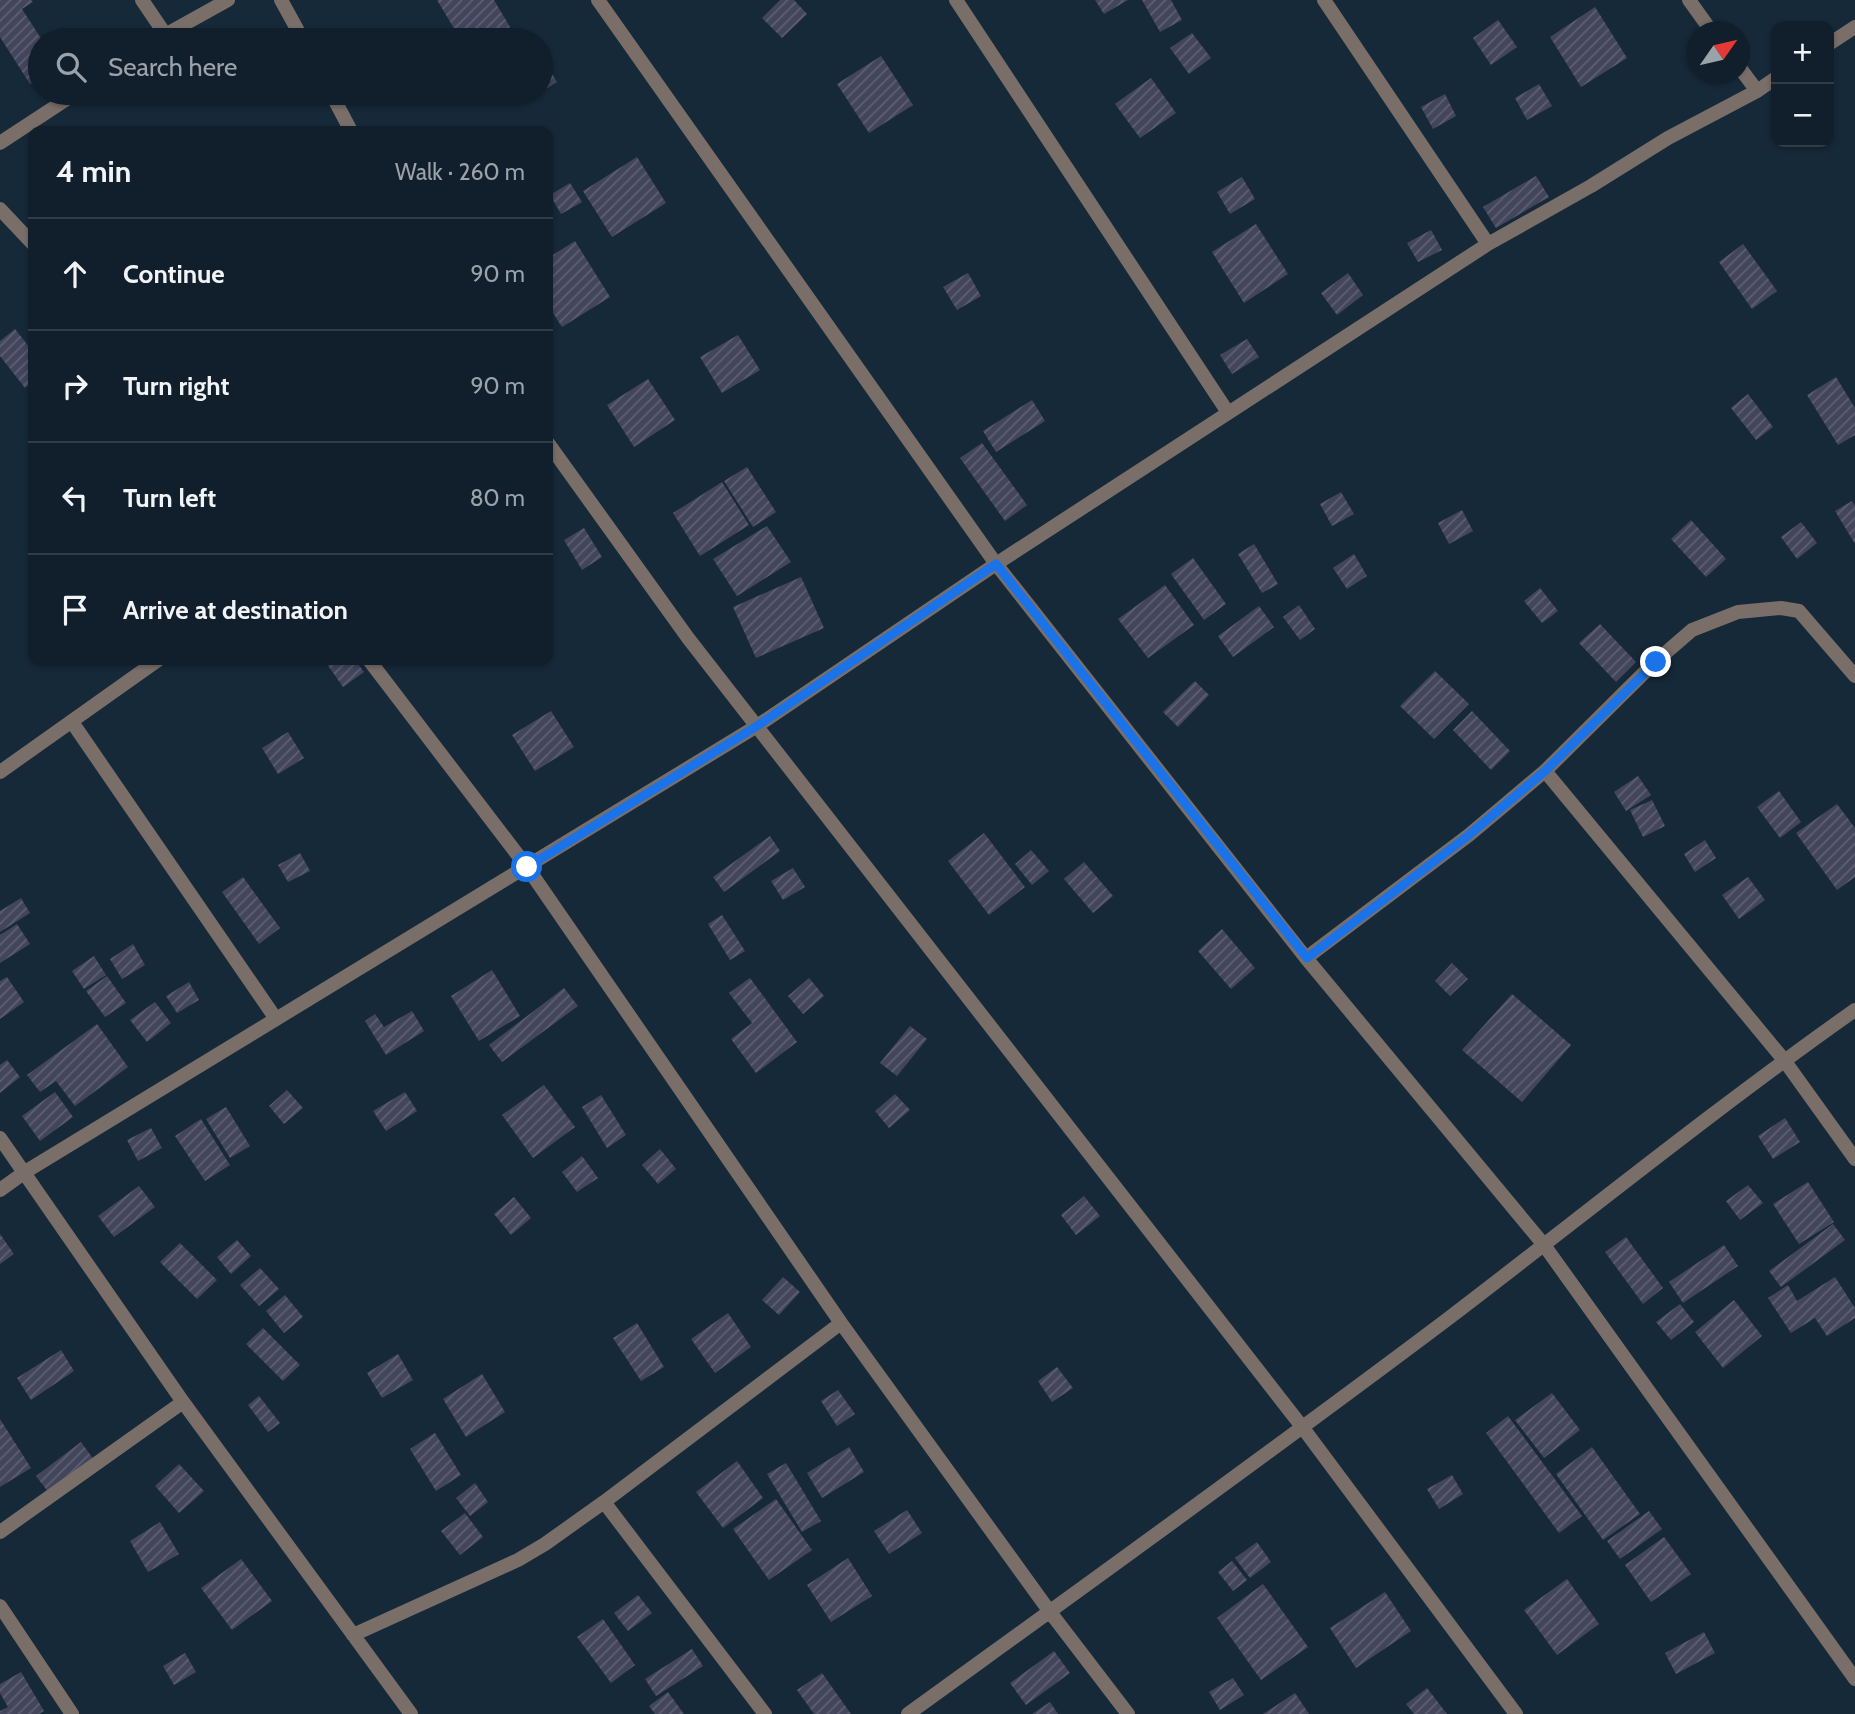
<!DOCTYPE html>
<html lang="en">
<head>
<meta charset="utf-8">
<style>
  body { margin:0; font-family:Cabin,sans-serif; background:#192733; color:#f1f3f6 }
  .controls { position:absolute; right:21px; top:21px; display:grid; overflow:hidden; border-radius:14px; box-shadow:0 2px 5px #0004 }
  .controls button { width:63px; height:63px; display:grid; place-items:center; padding:0; border:0; border-bottom:2px solid #303d47; background:#101f2b; color:#f1f3f6; font:35px sans-serif }
  .compass { position:absolute; left:1687px; top:21px; width:63px; height:63px; border-radius:50%; background:#101f2b; box-shadow:0 2px 5px #0004; rotate:56deg }
  .stop { position:absolute; width:21px; height:21px; margin:-16px; border:5px solid #1a73e8; border-radius:50%; background:#fff }
  .stop.end { background:#1a73e8; border-color:#fff; box-shadow:0 2px 7px #0008 }
  .list { margin:0; padding:0; list-style:none }
  h2 { display:flex; justify-content:space-between; align-items:center; height:91px; margin:0; padding:0 28px; font-size:30px }
  h2 small { font-size:23px; font-weight:400; color:#9ca2a9 }
  .list li { display:grid; grid-template-columns:46px 1fr auto; gap:21px; align-items:center; box-sizing:border-box; height:112px; padding:0 28px; border-top:2px solid #303d47 }
  .list b { display:block; font-size:26px; white-space:nowrap }
  .list em { font-size:23px; font-style:normal; color:#9ca2a9 }
  .icon { flex:none; width:38px; height:38px; fill:none; stroke:currentColor; stroke-width:2; stroke-linecap:round; stroke-linejoin:round }
  .map { position:relative; flex:none; width:1855px; height:1714px; overflow:hidden }
  .search { position:absolute; background:#101f2b; box-shadow:0 2px 5px #0004; left:28px; top:28px; width:525px; height:77px; display:flex; align-items:center; gap:18px; box-sizing:border-box; padding:0 24px; border-radius:38px; color:#9ca2a9; font-size:26px }
  .panel { position:absolute; background:#101f2b; box-shadow:0 2px 5px #0004; left:28px; top:126px; width:525px; height:539px; border-radius:14px }
  .map>svg:first-child { display:block }
</style>
</head>
<body>
<div class="map">
<svg width="1855" height="1714" viewBox="0 0 1855 1714">
  <defs>
    <pattern id="building-hatch" width="6" height="6" patternUnits="userSpaceOnUse" patternTransform="scale(1.75)"><rect width="6" height="6" fill="#43455d"/><path d="M-1 1l2-2M0 6l6-6M5 7l2-2" fill="none" stroke="#5d6074"/></pattern>
  </defs>
  <rect width="100%" height="100%" fill="#162939"/>
  <path fill="url(#building-hatch)" d="M 0,0 L 31,0 L 33,2 L 22,9 L 42,40 L 40,78 L 30,84 L 0,37 Z
    M 437,0 L 494,0 L 510,27 L 487,40 L 461,40 Z
    M 780,0 L 794,0 L 807,14 L 782,38 L 762,18 Z
    M 1095,0 L 1128,0 L 1104,14 Z
    M 1142,0 L 1171,0 L 1182,20 L 1160,32 Z
    M 1595,7 L 1627,58 L 1581,87 L 1550,37 Z
    M 1498,20 L 1517,47 L 1491,65 L 1473,38 Z
    M 1192,33 L 1211,58 L 1189,74 L 1170,48 Z
    M 881,56 L 913,105 L 869,133 L 837,84 Z
    M 545,62 L 557,82 L 541,92 L 541,65 Z
    M 1151,78 L 1176,113 L 1140,138 L 1115,104 Z
    M 1539,84 L 1552,106 L 1527,120 L 1515,98 Z
    M 1445,94 L 1456,116 L 1433,129 L 1421,107 Z
    M 637,157 L 666,203 L 612,237 L 583,191 Z
    M 1536,176 L 1549,197 L 1496,228 L 1483,207 Z
    M 1242,177 L 1255,199 L 1230,214 L 1217,192 Z
    M 570,183 L 582,202 L 561,214 L 550,195 Z
    M 1256,224 L 1288,274 L 1244,303 L 1212,252 Z
    M 1431,230 L 1442,250 L 1418,262 L 1407,243 Z
    M 575,241 L 610,297 L 562,327 L 548,305 L 548,258 Z
    M 1743,244 L 1777,291 L 1752,309 L 1719,262 Z
    M 968,273 L 981,296 L 957,310 L 943,287 Z
    M 1348,273 L 1363,295 L 1337,315 L 1321,293 Z
    M 15,329 L 33,352 L 33,381 L 25,388 L 0,356 L 0,341 Z
    M 738,335 L 760,370 L 722,393 L 700,357 Z
    M 1247,339 L 1259,357 L 1232,374 L 1220,355 Z
    M 1836,377 L 1855,408 L 1855,435 L 1838,445 L 1807,395 Z
    M 648,379 L 675,420 L 634,447 L 607,405 Z
    M 1748,394 L 1773,427 L 1756,440 L 1731,408 Z
    M 1032,400 L 1045,421 L 996,452 L 983,431 Z
    M 982,443 L 1027,505 L 1005,521 L 960,458 Z
    M 747,467 L 776,512 L 753,527 L 724,481 Z
    M 722,482 L 749,525 L 700,556 L 673,513 Z
    M 1341,492 L 1354,514 L 1332,526 L 1320,504 Z
    M 1852,501 L 1855,506 L 1855,544 L 1835,511 Z
    M 1462,510 L 1473,531 L 1449,544 L 1438,523 Z
    M 1691,520 L 1726,559 L 1706,577 L 1671,539 Z
    M 1801,522 L 1817,543 L 1797,559 L 1781,537 Z
    M 767,526 L 791,562 L 737,596 L 713,559 Z
    M 584,528 L 602,557 L 582,570 L 564,540 Z
    M 1254,544 L 1278,584 L 1262,593 L 1238,554 Z
    M 1354,554 L 1367,576 L 1347,589 L 1333,568 Z
    M 1193,558 L 1226,604 L 1204,620 L 1171,574 Z
    M 801,577 L 824,628 L 756,658 L 733,607 Z
    M 1165,585 L 1194,625 L 1148,658 L 1118,619 Z
    M 1540,588 L 1558,611 L 1542,623 L 1524,601 Z
    M 1299,605 L 1315,629 L 1300,640 L 1283,617 Z
    M 1259,606 L 1274,627 L 1233,657 L 1218,636 Z
    M 1600,624 L 1636,662 L 1616,682 L 1579,643 Z
    M 324,660 L 355,660 L 364,672 L 343,687 Z
    M 1435,671 L 1469,704 L 1434,739 L 1400,706 Z
    M 1195,681 L 1209,695 L 1178,727 L 1163,712 Z
    M 551,711 L 574,747 L 535,771 L 512,735 Z
    M 1472,711 L 1510,751 L 1491,770 L 1453,730 Z
    M 288,732 L 304,758 L 278,774 L 262,748 Z
    M 1638,776 L 1651,795 L 1626,811 L 1614,792 Z
    M 1779,791 L 1801,822 L 1780,838 L 1757,807 Z
    M 1652,800 L 1665,826 L 1643,837 L 1630,810 Z
    M 1837,804 L 1855,828 L 1855,877 L 1837,890 L 1796,833 Z
    M 984,833 L 1025,887 L 989,915 L 948,861 Z
    M 770,836 L 780,851 L 724,892 L 713,877 Z
    M 1705,840 L 1716,858 L 1695,872 L 1684,854 Z
    M 1031,850 L 1049,871 L 1032,885 L 1015,864 Z
    M 300,853 L 310,871 L 288,882 L 278,865 Z
    M 1084,862 L 1113,896 L 1093,913 L 1064,879 Z
    M 793,868 L 805,887 L 783,900 L 771,881 Z
    M 243,877 L 280,928 L 259,944 L 222,892 Z
    M 1748,877 L 1765,900 L 1739,919 L 1722,895 Z
    M 21,898 L 30,913 L 0,932 L 0,911 Z
    M 722,915 L 745,951 L 730,960 L 708,924 Z
    M 17,924 L 30,944 L 0,963 L 0,935 Z
    M 1222,929 L 1255,968 L 1231,989 L 1198,951 Z
    M 133,944 L 145,965 L 122,979 L 110,959 Z
    M 94,956 L 106,975 L 84,989 L 72,971 Z
    M 1452,963 L 1468,979 L 1450,996 L 1435,981 Z
    M 492,970 L 520,1016 L 479,1041 L 451,996 Z
    M 107,976 L 126,1003 L 105,1017 L 86,991 Z
    M 7,977 L 24,1002 L 0,1019 L 0,981 Z
    M 750,978 L 797,1042 L 756,1073 L 731,1039 L 752,1023 L 729,993 Z
    M 809,978 L 824,996 L 803,1014 L 788,996 Z
    M 189,982 L 199,1000 L 177,1013 L 166,996 Z
    M 564,988 L 578,1006 L 502,1062 L 489,1045 Z
    M 1512,994 L 1571,1045 L 1522,1102 L 1462,1050 Z
    M 155,1002 L 171,1023 L 147,1042 L 130,1020 Z
    M 412,1011 L 424,1031 L 386,1055 L 365,1021 L 375,1014 L 384,1027 Z
    M 97,1024 L 128,1067 L 75,1106 L 56,1081 L 40,1092 L 27,1075 Z
    M 910,1026 L 927,1039 L 897,1076 L 880,1063 Z
    M 7,1060 L 20,1077 L 0,1093 L 0,1065 Z
    M 544,1085 L 575,1127 L 533,1158 L 502,1115 Z
    M 287,1090 L 303,1108 L 284,1124 L 269,1106 Z
    M 55,1092 L 73,1117 L 40,1141 L 22,1116 Z
    M 405,1092 L 417,1111 L 386,1131 L 373,1111 Z
    M 895,1094 L 910,1110 L 889,1128 L 875,1111 Z
    M 601,1095 L 626,1135 L 607,1148 L 582,1107 Z
    M 226,1107 L 250,1146 L 230,1158 L 206,1119 Z
    M 1785,1118 L 1800,1142 L 1773,1159 L 1758,1136 Z
    M 201,1119 L 230,1165 L 205,1181 L 175,1136 Z
    M 151,1128 L 162,1148 L 138,1161 L 127,1140 Z
    M 660,1149 L 676,1169 L 658,1184 L 642,1165 Z
    M 582,1156 L 598,1178 L 577,1192 L 562,1172 Z
    M 1808,1182 L 1834,1222 L 1799,1244 L 1773,1204 Z
    M 1748,1185 L 1763,1203 L 1740,1220 L 1726,1201 Z
    M 139,1186 L 155,1207 L 114,1237 L 98,1216 Z
    M 1084,1196 L 1100,1216 L 1076,1235 L 1061,1215 Z
    M 514,1197 L 531,1218 L 511,1235 L 494,1214 Z
    M 1833,1224 L 1845,1240 L 1781,1287 L 1769,1271 Z
    M 0,1234 L 14,1254 L 0,1264 Z
    M 1626,1237 L 1663,1288 L 1643,1304 L 1605,1252 Z
    M 237,1240 L 251,1256 L 231,1274 L 217,1257 Z
    M 180,1243 L 217,1280 L 197,1299 L 160,1262 Z
    M 1724,1245 L 1738,1266 L 1683,1303 L 1669,1282 Z
    M 260,1268 L 279,1289 L 259,1306 L 240,1285 Z
    M 783,1277 L 800,1292 L 779,1315 L 762,1300 Z
    M 1835,1277 L 1855,1308 L 1855,1318 L 1827,1336 L 1815,1318 L 1791,1333 L 1768,1298 L 1788,1285 L 1797,1301 Z
    M 285,1295 L 303,1317 L 284,1333 L 266,1311 Z
    M 1734,1300 L 1762,1336 L 1723,1368 L 1695,1332 Z
    M 1680,1304 L 1694,1322 L 1671,1340 L 1656,1322 Z
    M 728,1313 L 751,1347 L 715,1373 L 691,1339 Z
    M 637,1323 L 664,1367 L 641,1381 L 613,1338 Z
    M 263,1328 L 300,1365 L 283,1381 L 246,1344 Z
    M 61,1350 L 74,1371 L 31,1400 L 17,1378 Z
    M 398,1354 L 413,1380 L 382,1398 L 367,1373 Z
    M 1057,1367 L 1073,1388 L 1052,1402 L 1038,1381 Z
    M 482,1374 L 505,1412 L 466,1437 L 443,1399 Z
    M 838,1390 L 855,1414 L 837,1426 L 821,1401 Z
    M 1552,1393 L 1580,1430 L 1544,1458 L 1515,1420 Z
    M 259,1396 L 280,1423 L 268,1432 L 248,1405 Z
    M 1508,1416 L 1582,1516 L 1559,1533 L 1486,1433 Z
    M 0,1419 L 31,1468 L 0,1487 Z
    M 435,1433 L 461,1475 L 436,1491 L 410,1449 Z
    M 81,1442 L 97,1464 L 52,1497 L 36,1476 Z
    M 849,1447 L 864,1472 L 822,1498 L 807,1473 Z
    M 1592,1447 L 1640,1514 L 1603,1540 L 1556,1474 Z
    M 737,1461 L 763,1498 L 723,1528 L 696,1492 Z
    M 786,1463 L 821,1521 L 802,1532 L 767,1474 Z
    M 179,1464 L 204,1491 L 179,1513 L 155,1486 Z
    M 1452,1475 L 1463,1494 L 1439,1509 L 1427,1489 Z
    M 475,1483 L 488,1502 L 470,1516 L 456,1498 Z
    M 776,1499 L 812,1550 L 769,1580 L 733,1529 Z
    M 907,1510 L 922,1533 L 889,1554 L 874,1531 Z
    M 1649,1511 L 1662,1529 L 1620,1559 L 1607,1541 Z
    M 465,1513 L 483,1537 L 460,1555 L 441,1531 Z
    M 160,1522 L 179,1554 L 148,1572 L 130,1541 Z
    M 1664,1537 L 1691,1574 L 1651,1602 L 1625,1565 Z
    M 1257,1542 L 1271,1562 L 1250,1578 L 1235,1558 Z
    M 848,1558 L 872,1596 L 831,1622 L 807,1585 Z
    M 241,1559 L 272,1601 L 232,1630 L 201,1588 Z
    M 1232,1561 L 1247,1580 L 1233,1591 L 1218,1572 Z
    M 1567,1579 L 1599,1624 L 1557,1655 L 1524,1610 Z
    M 1263,1584 L 1308,1647 L 1261,1680 L 1217,1618 Z
    M 1385,1592 L 1411,1631 L 1356,1668 L 1330,1628 Z
    M 638,1595 L 652,1613 L 628,1631 L 614,1613 Z
    M 603,1619 L 635,1665 L 611,1683 L 577,1637 Z
    M 1704,1632 L 1715,1653 L 1676,1674 L 1665,1653 Z
    M 692,1649 L 703,1666 L 656,1696 L 645,1679 Z
    M 1054,1651 L 1070,1673 L 1026,1705 L 1010,1683 Z
    M 185,1653 L 196,1672 L 174,1685 L 163,1666 Z
    M 21,1672 L 44,1711 L 39,1714 L 0,1714 L 0,1711 L 8,1707 L 0,1693 L 0,1684 Z
    M 822,1673 L 851,1714 L 814,1714 L 797,1690 Z
    M 1233,1678 L 1244,1695 L 1220,1710 L 1209,1692 Z
    M 1427,1688 L 1447,1714 L 1414,1714 L 1406,1704 Z
    M 668,1692 L 684,1714 L 655,1714 L 649,1706 Z
    M 1295,1693 L 1309,1714 L 1263,1714 Z
    M 1050,1702 L 1058,1714 L 1032,1714 Z"/>
  <g fill="none" stroke-linecap="round" stroke-linejoin="round">
    <path stroke="#7a6e69" stroke-width="14" d="M 142,0 L 165,34
      M 281,0 L 303,40
      M 598,0 L 996,564 L 1306,958 L 1544,1245 L 1855,1679
      M 956,0 L 1227,411
      M 1324,0 L 1488,244
      M 1689,0 L 1712,32
      M 156,40 L 228,0
      M 1829,44 L 1855,27
      M 1740,68 L 1757,91
      M 331,93 L 351,131
      M 0,143 L 76,93
      M 0,209 L 33,244
      M 548,443 L 688,638 L 1303,1428 L 1516,1714
      M 369,660 L 527,867 L 841,1323 L 1050,1612 L 1128,1714
      M 72,722 L 276,1019
      M 1545,771 L 1784,1060 L 1855,1159
      M 0,772 L 158,660
      M 1306,958 L 1469,835 L 1545,771 L 1655,662 L 1692,630 L 1738,612 L 1781,608 L 1799,611 L 1855,676
      M 0,1138 L 183,1402 L 411,1714
      M 0,1190 L 25,1172 L 757,726 L 996,564 L 1488,244 L 1591,186 L 1668,138 L 1757,91 L 1776,78
      M 604,1502 L 765,1714
      M 0,1532 L 183,1402
      M 0,1606 L 72,1714
      M 353,1635 L 518,1560 L 545,1544 L 604,1502 L 841,1323
      M 908,1714 C 1089,1583 1270,1453 1449,1318 C 1584,1215 1716,1108 1855,1010"/>
  </g>
  <g fill="none" stroke-linecap="round" stroke-linejoin="round">
    <path stroke="#1a73e8" stroke-width="9" d="M 527,867 L 757,726 L 996,564 L 1307,958 L 1469,835 L 1545,771 L 1656,662"/>
  </g>
</svg>
<div class="controls">
<button>+</button>
<button>−</button>
</div>
<svg class="compass" viewBox="-18 -18 36 36"><path d="M0-13l5 13h-10z" fill="#e53935"/><path d="M0 13l5-13h-10z" fill="#9ca2a9"/></svg>
<div class="stop" style="left:527px;top:867px"></div>
<div class="stop end" style="left:1656px;top:662px"></div>
<div class="search"><svg class="icon" aria-label="search" viewBox="0 0 24 24"><circle cx="10" cy="10" r="6"/><path d="M15 15l6 6"/></svg>Search here</div>
<section class="panel">
<h2>4 min<small>Walk · 260 m</small></h2>
<ul class="list">
<li><svg class="icon" aria-label="ahead" viewBox="0 0 24 24"><path d="M12 20V5M6 11l6-6 6 6"/></svg><div><b>Continue</b></div><em>90 m</em></li>
<li><svg class="icon" aria-label="right" viewBox="0 0 24 24"><path d="M7 20v-9h11M14 6l5 5-5 5"/></svg><div><b>Turn right</b></div><em>90 m</em></li>
<li><svg class="icon" aria-label="left" viewBox="0 0 24 24"><path d="M17 20v-9H6M10 6l-5 5 5 5"/></svg><div><b>Turn left</b></div><em>80 m</em></li>
<li><svg class="icon" aria-label="arrive" viewBox="0 0 24 24"><path d="M6 21V4h12l-3 4 3 4H6"/></svg><div><b>Arrive at destination</b></div></li>
</ul>
</section>
</div>
</body>
</html>
